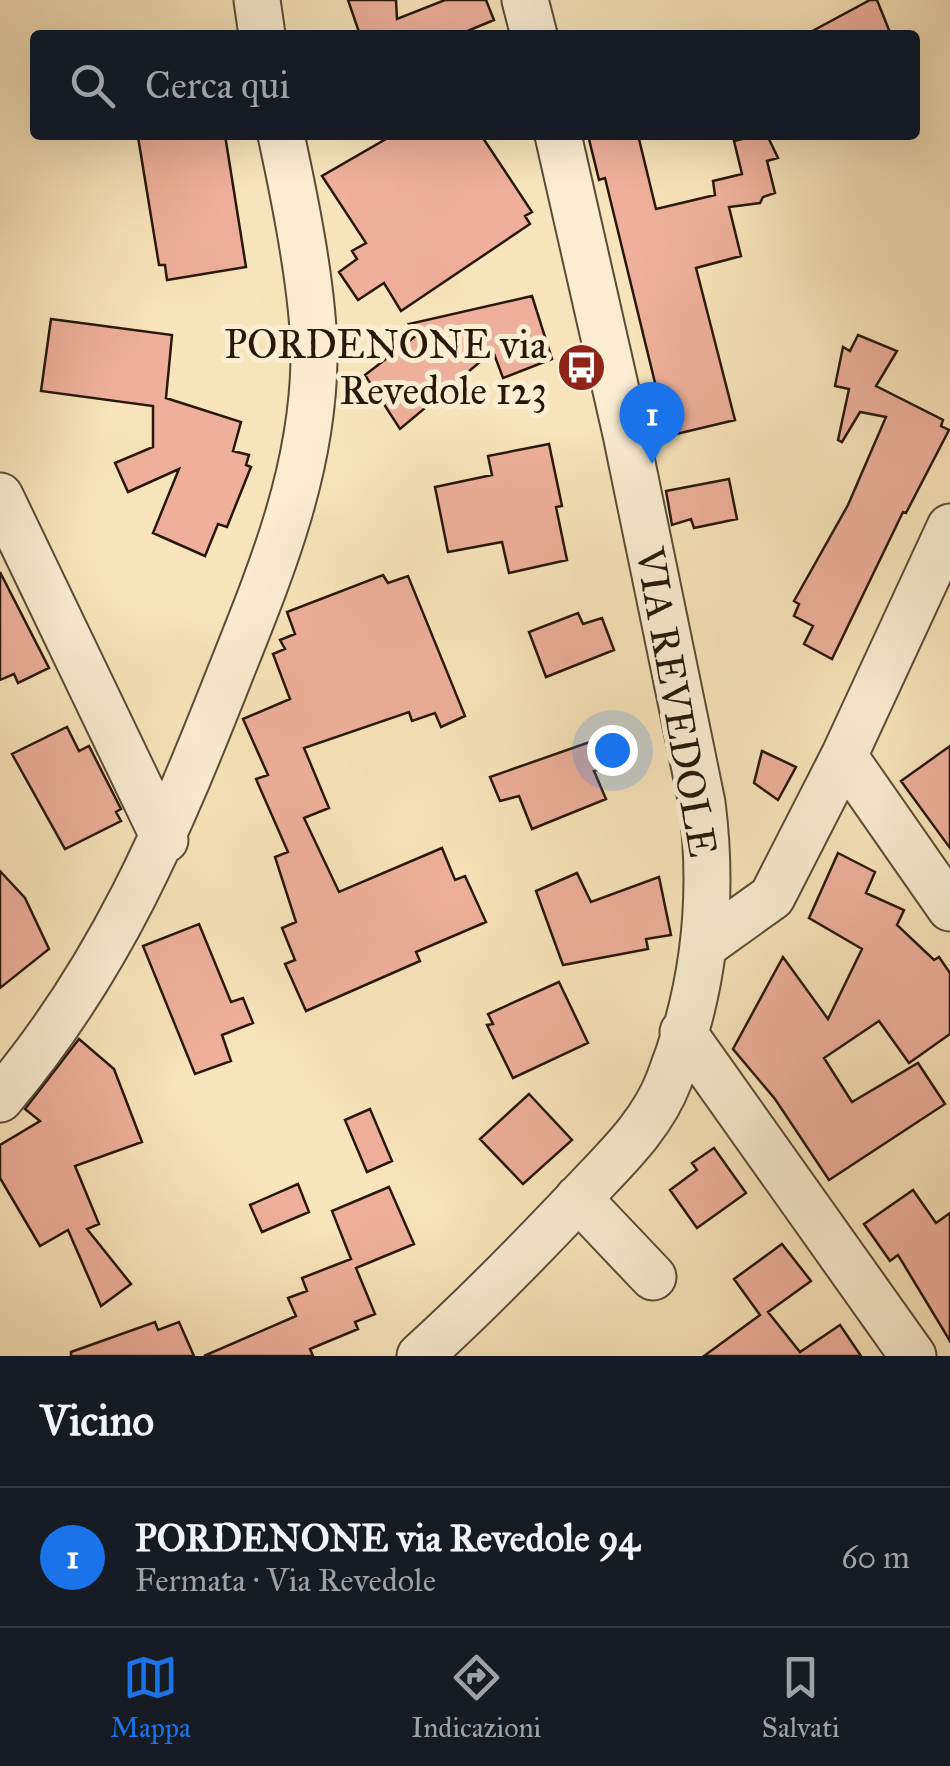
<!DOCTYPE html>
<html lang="it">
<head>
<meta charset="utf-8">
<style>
  body { margin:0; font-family:"IM FELL Great Primer",serif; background:#242831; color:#f1f3f6 }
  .you { position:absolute; left:612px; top:750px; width:35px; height:35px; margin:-25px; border:8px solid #fff; border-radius:50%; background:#1a73e8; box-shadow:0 0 0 15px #1a73e833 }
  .badge { display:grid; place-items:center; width:65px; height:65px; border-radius:50%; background:#1a73e8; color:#fff; font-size:32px; font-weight:700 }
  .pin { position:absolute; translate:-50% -82px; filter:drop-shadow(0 2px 5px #0008) }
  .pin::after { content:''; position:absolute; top:52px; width:35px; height:30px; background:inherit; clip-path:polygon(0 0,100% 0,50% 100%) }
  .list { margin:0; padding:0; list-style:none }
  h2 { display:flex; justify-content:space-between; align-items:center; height:130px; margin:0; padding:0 40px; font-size:42px }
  h2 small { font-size:32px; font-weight:400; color:#9ea1a6 }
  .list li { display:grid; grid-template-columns:65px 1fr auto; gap:30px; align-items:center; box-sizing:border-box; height:140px; padding:0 40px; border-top:2px solid #363941 }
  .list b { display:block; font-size:38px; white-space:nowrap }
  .list p { margin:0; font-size:32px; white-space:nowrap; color:#9ea1a6 }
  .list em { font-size:32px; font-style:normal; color:#9ea1a6 }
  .icon { flex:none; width:55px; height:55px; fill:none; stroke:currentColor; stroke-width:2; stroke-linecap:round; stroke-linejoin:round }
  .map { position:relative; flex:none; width:950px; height:1356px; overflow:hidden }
  .search { position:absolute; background:#171b24; box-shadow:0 10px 40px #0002; left:30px; right:30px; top:30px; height:110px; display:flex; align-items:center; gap:25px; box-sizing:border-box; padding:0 35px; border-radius:10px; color:#9ea1a6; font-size:38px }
  .sheet { height:270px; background:#171b24 }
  nav { display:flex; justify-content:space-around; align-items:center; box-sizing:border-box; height:140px; border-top:2px solid #363941; background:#171b24; font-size:28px; color:#9ea1a6 }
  nav a { display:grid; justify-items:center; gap:5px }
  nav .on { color:#1a73e8 }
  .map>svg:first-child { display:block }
</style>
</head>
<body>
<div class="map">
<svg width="950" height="1356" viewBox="0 0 950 1356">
  <rect width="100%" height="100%" fill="#f8e4ba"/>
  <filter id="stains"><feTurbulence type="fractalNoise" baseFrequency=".002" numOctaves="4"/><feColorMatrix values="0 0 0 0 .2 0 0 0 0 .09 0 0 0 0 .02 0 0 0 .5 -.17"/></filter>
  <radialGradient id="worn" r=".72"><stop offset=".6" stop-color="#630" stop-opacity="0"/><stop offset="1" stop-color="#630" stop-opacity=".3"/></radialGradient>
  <path fill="#eeb09c" stroke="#28180a" stroke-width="2.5" d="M 348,0 L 396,0 L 397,19 L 445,0 L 486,0 L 494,20 L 458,35 L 360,35 Z
    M 870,0 L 877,0 L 891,35 L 805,35 Z
    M 225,135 L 246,267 L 167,280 L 165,265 L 159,265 L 138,137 Z
    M 393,135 L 481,135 L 532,212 L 525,216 L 530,224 L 401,311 L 384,283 L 358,300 L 339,272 L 357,259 L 352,251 L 366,243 L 322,176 Z
    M 588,135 L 638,135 L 656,209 L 715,195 L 713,181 L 742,174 L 734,141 L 742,139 L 741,135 L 767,135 L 778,158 L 767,161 L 775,193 L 763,197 L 760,203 L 729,207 L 741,256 L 696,268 L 735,420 L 668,436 L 605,178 L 599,180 Z
    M 532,296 L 552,359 L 503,378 L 493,351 L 400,429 L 365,375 L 417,335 L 409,324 Z
    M 51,319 L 172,335 L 166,398 L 241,422 L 233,451 L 249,455 L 246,465 L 251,467 L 227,527 L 218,524 L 205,556 L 153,533 L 179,469 L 128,492 L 115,463 L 153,447 L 153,406 L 41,391 Z
    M 858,335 L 897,351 L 876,386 L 943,420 L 941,426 L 949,430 L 906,513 L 903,512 L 832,659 L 804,644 L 813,626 L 794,616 L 799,604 L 794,601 L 848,505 L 886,417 L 860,412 L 842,442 L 838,440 L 849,389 L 835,386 L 843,347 L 850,351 Z
    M 549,444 L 562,506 L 556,507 L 567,560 L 509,573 L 502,542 L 448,552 L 435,487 L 492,475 L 488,456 Z
    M 729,479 L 737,519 L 694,528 L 691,519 L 672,525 L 666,491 Z
    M 0,572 L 49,668 L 18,683 L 14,674 L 0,680 Z
    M 383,575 L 388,583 L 408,576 L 465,716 L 441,727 L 435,713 L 412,721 L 409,712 L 304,748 L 329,808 L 304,818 L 339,892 L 442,848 L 455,880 L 465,876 L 486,922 L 416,952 L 420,961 L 306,1011 L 285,964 L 295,960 L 282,928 L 296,922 L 275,857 L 288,852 L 256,779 L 268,775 L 243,719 L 290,699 L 273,654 L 285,649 L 280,640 L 295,634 L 287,612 Z
    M 578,613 L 583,624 L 602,618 L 614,650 L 546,677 L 529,632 Z
    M 67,727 L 79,751 L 89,746 L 121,809 L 116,812 L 121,821 L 65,849 L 12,754 Z
    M 607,736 L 614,765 L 594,771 L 606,799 L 532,829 L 519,796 L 500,801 L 490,777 Z
    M 950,746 L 950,848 L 901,781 Z
    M 762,751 L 796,767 L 778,800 L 754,783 Z
    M 838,853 L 875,872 L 866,893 L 904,910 L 897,925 L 934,960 L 939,957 L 950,973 L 950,1034 L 909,1063 L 879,1021 L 824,1058 L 852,1102 L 918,1063 L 945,1104 L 829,1180 L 775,1099 L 733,1049 L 783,957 L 828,1019 L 862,949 L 809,918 Z
    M 0,871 L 25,898 L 49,949 L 0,988 Z
    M 577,873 L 591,902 L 659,877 L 671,935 L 646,939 L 648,949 L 563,965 L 536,891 Z
    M 199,924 L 231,1002 L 243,998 L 253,1023 L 222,1035 L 231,1061 L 195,1074 L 143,946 Z
    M 559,982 L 588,1043 L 513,1078 L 487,1025 L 493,1024 L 488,1014 Z
    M 79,1039 L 114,1069 L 142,1142 L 75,1166 L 99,1224 L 87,1229 L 131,1284 L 101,1306 L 68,1230 L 40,1246 L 0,1178 L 0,1145 L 40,1121 L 25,1109 Z
    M 529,1094 L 572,1140 L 523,1184 L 480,1139 Z
    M 370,1109 L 392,1161 L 367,1172 L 345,1120 Z
    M 714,1148 L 746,1193 L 697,1228 L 670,1190 L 697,1170 L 692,1163 Z
    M 298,1184 L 309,1212 L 262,1232 L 250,1205 Z
    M 389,1187 L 414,1244 L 356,1268 L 375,1314 L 355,1322 L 358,1329 L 310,1349 L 313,1356 L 204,1356 L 296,1316 L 288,1298 L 307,1291 L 302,1278 L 351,1259 L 332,1211 Z
    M 913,1190 L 936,1223 L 950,1213 L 950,1341 L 898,1255 L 890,1261 L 864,1224 Z
    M 782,1244 L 811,1281 L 768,1312 L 800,1352 L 840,1325 L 861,1356 L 704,1356 L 760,1315 L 734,1279 Z
    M 155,1322 L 158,1330 L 179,1322 L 194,1356 L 71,1356 L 71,1352 Z"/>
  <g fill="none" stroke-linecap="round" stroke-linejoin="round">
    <defs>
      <path id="minor" d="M 257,0 L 262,35
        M 525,0 L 534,35
        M 0,496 L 165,840
        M 844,756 L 950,908
        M 705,945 L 772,897 L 844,756 L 950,527
        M 683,1032 L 913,1356
        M 0,1099 C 111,968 168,831 230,674 C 271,571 312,473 314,361 C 315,296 295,199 281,135
        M 578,1198 L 653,1277
        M 420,1356 C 475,1306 526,1254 577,1200 C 611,1163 651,1128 669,1080 C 704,991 714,896 702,803 L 626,434 L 558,135"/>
    </defs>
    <use href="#minor" stroke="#5c4b36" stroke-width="49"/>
    <use href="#minor" stroke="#faedd2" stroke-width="45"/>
  </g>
  <defs>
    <symbol id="bus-disc" viewBox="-11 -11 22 22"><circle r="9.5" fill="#8f2418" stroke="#faedd2"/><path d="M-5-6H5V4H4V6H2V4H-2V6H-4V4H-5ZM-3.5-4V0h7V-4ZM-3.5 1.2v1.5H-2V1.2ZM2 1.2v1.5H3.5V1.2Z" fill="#fff"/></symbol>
  </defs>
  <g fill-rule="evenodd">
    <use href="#bus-disc" x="554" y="340" width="55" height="55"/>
  </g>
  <g text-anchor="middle" stroke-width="10" stroke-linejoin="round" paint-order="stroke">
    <g font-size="40" fill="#28180a" stroke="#faedd2" text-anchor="end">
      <text x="547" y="358">PORDENONE via<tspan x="547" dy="46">Revedole 123</tspan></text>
    </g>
    <g font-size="40" fill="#28180a" stroke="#faedd2">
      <text transform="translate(677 702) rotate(80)" y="14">VIA REVEDOLE</text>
    </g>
  </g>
  <rect width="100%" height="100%" filter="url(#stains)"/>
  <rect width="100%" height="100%" fill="url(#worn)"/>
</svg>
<div class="you"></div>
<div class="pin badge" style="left:652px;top:464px">1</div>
<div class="search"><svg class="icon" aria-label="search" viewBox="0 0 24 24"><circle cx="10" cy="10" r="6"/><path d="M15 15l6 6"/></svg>Cerca qui</div>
</div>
<section class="sheet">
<h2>Vicino<small></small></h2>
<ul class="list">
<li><span class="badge">1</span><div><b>PORDENONE via Revedole 94</b><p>Fermata · Via Revedole</p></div><em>60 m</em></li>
</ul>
</section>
<nav>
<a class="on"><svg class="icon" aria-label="map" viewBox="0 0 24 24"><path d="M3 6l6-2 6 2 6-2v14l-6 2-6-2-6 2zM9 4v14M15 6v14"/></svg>Mappa</a>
<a><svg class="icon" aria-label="directions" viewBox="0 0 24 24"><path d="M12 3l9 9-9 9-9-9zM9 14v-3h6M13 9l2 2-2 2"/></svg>Indicazioni</a>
<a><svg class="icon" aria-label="saved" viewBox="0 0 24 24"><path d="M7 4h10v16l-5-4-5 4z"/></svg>Salvati</a>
</nav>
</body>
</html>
